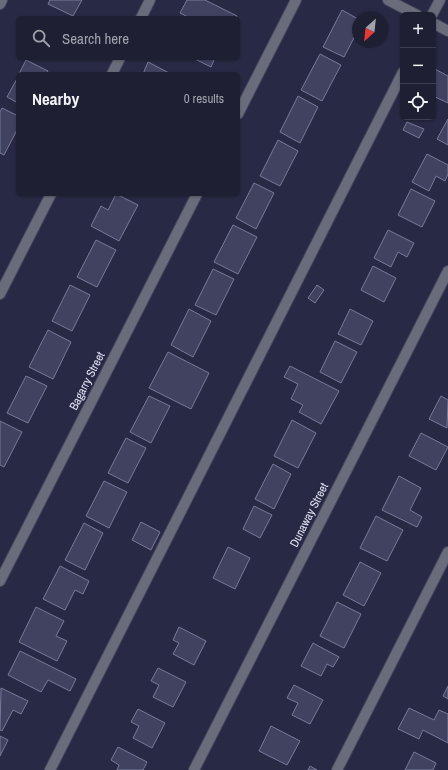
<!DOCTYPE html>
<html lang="en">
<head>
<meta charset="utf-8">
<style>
  body { margin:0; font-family:"Archivo Narrow",sans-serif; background:#26273b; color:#f1f3f6 }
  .controls { position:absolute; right:12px; top:12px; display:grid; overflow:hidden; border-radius:6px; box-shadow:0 1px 3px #0004 }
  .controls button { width:36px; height:36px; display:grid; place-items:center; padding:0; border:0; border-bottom:1px solid #3c3d4e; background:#1e1f33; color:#f1f3f6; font:20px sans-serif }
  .compass { position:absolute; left:352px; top:12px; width:36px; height:36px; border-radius:50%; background:#1e1f33; box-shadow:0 1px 3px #0004; rotate:207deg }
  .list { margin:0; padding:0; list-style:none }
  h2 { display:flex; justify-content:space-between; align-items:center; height:52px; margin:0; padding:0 16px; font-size:17px }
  h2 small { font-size:13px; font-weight:400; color:#a1a2ac }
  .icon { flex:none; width:22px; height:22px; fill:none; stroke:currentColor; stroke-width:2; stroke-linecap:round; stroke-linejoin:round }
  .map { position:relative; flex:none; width:448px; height:770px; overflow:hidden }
  .search { position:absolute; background:#1e1f33; box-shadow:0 1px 3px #0004; left:16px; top:16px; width:224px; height:44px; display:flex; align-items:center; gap:10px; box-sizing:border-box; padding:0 14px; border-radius:6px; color:#a1a2ac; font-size:15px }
  .panel { position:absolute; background:#1e1f33; box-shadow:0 1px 3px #0004; left:16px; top:72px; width:224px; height:124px; border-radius:6px }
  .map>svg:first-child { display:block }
</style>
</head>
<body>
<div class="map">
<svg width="448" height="770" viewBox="0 0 448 770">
  <rect width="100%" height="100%" fill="#282944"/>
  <path fill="#414260" stroke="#797a9b" d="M 50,0 L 82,0 L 73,16 L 48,4 Z
    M 187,0 L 205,0 L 237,16 L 236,18 L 190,18 L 180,13 Z
    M 342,10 L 358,19 L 358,30 L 344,57 L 323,47 Z
    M 320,54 L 341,65 L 322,101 L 301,90 Z
    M 193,58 L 215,58 L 211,67 Z
    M 26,60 L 48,71 L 46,74 L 19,74 Z
    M 148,62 L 171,74 L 143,74 Z
    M 433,68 L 448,76 L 448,103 L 433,96 Z
    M 18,77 L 18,103 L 7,97 Z
    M 298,96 L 318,107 L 300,143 L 280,132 Z
    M 2,108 L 18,116 L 18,128 L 4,155 L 0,153 L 0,112 Z
    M 448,119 L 448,145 L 437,139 Z
    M 407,122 L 424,129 L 419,138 L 403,130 Z
    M 278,140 L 298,151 L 280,186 L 260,176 Z
    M 427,154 L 448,165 L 448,174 L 445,181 L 436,176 L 429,191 L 412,182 Z
    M 254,183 L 274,193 L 256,229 L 236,218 Z
    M 411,189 L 435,201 L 422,227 L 398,215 Z
    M 116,194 L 138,205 L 119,241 L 91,226 L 101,206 L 108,210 Z
    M 233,225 L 257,237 L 238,274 L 214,262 Z
    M 388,230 L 414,243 L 407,257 L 398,252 L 391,267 L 374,258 Z
    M 96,240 L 116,250 L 97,287 L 77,277 Z
    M 373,266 L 396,278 L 384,302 L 361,290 Z
    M 213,269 L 234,279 L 216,315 L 195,305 Z
    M 70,285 L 90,295 L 72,331 L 52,321 Z
    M 317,285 L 324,290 L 315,303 L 308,298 Z
    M 189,309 L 211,321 L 193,357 L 171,345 Z
    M 350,309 L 373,321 L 361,345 L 338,334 Z
    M 48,330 L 71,342 L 53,379 L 29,367 Z
    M 335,341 L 357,352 L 341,383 L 320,372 Z
    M 168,352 L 209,373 L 191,409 L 149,388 Z
    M 290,366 L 339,391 L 321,424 L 299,412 L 303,405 L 291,399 L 298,384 L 284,377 Z
    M 26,376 L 47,386 L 28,423 L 7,413 Z
    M 149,396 L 170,406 L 151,443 L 130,432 Z
    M 441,396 L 448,400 L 447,428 L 429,419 Z
    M 292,420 L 316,433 L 298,468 L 274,456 Z
    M 0,421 L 22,432 L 4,467 L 0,465 Z
    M 421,433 L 448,447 L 436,470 L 409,456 Z
    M 126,438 L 146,448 L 128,483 L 108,473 Z
    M 273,464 L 291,474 L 274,509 L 255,499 Z
    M 399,476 L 421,488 L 410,510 L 422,517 L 417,527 L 382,510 Z
    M 104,481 L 127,492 L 109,528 L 86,516 Z
    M 254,506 L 272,515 L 260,538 L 243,529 Z
    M 376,516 L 403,530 L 387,561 L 360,548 Z
    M 141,522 L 160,532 L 151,550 L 132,540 Z
    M 84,523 L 103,533 L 85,570 L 65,560 Z
    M 228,547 L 250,558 L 235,589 L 213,578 Z
    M 360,562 L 381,573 L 364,606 L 343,595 Z
    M 60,566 L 89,581 L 83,594 L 75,590 L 65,610 L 43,599 Z
    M 337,602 L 361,614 L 344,648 L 320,636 Z
    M 36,607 L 64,621 L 56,636 L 67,641 L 57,661 L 19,642 Z
    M 179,627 L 206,641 L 194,665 L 173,654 L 179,643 L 173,640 Z
    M 313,643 L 339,657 L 333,667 L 327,664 L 321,676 L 301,666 Z
    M 20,651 L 76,679 L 70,691 L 48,680 L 41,692 L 8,675 Z
    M 158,668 L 186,682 L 173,707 L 153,697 L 159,685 L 151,681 Z
    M 294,685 L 323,700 L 310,724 L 292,715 L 298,703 L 287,698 Z
    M 448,686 L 448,699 L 443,696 Z
    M 1,688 L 28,701 L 21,714 L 13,710 L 2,731 L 0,730 Z
    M 409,708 L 434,720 L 439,710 L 448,714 L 448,743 L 423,730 L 419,739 L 398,729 Z
    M 138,709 L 165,723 L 152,748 L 133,738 L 139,726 L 131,722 Z
    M 271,726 L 300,741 L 287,765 L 259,751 Z
    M 0,736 L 8,740 L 0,756 Z
    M 118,747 L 147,762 L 143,770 L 117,770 L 119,765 L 111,760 Z
    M 414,752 L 436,763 L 433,770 L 405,770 Z
    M 310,766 L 317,770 L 308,770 Z"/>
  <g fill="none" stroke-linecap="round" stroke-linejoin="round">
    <defs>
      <path id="minor" d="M 388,0 L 417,15
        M 0,4 L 2,0
        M 432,15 L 440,0
        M 141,18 L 150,0
        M 433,23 L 448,31
        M 112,74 L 120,58
        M 238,114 L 296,0
        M 0,294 L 51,194
        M 0,581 L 197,194
        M 50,770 L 403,72
        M 194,770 L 448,271
        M 337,770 L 448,552"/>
    </defs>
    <use href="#minor" stroke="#454660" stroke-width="12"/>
    <use href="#minor" stroke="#6b6c7b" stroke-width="10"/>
  </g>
  <g text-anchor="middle" stroke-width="3.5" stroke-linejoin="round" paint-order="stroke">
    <g font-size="12" fill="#dfe0f3" stroke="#282944">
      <text transform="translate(87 381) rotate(-63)" y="4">Bagarry Street</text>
      <text transform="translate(309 515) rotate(-63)" y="4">Dunaway Street</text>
    </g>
  </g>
</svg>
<div class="controls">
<button>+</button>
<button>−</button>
<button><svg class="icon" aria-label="locate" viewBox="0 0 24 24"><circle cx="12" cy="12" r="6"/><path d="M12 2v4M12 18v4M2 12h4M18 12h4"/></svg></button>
</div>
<svg class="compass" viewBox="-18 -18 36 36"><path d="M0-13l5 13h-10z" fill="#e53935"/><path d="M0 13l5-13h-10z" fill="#a1a2ac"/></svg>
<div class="search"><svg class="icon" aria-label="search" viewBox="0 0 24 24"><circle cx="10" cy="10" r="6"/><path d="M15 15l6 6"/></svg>Search here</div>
<section class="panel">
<h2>Nearby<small>0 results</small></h2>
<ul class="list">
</ul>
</section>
</div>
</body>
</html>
